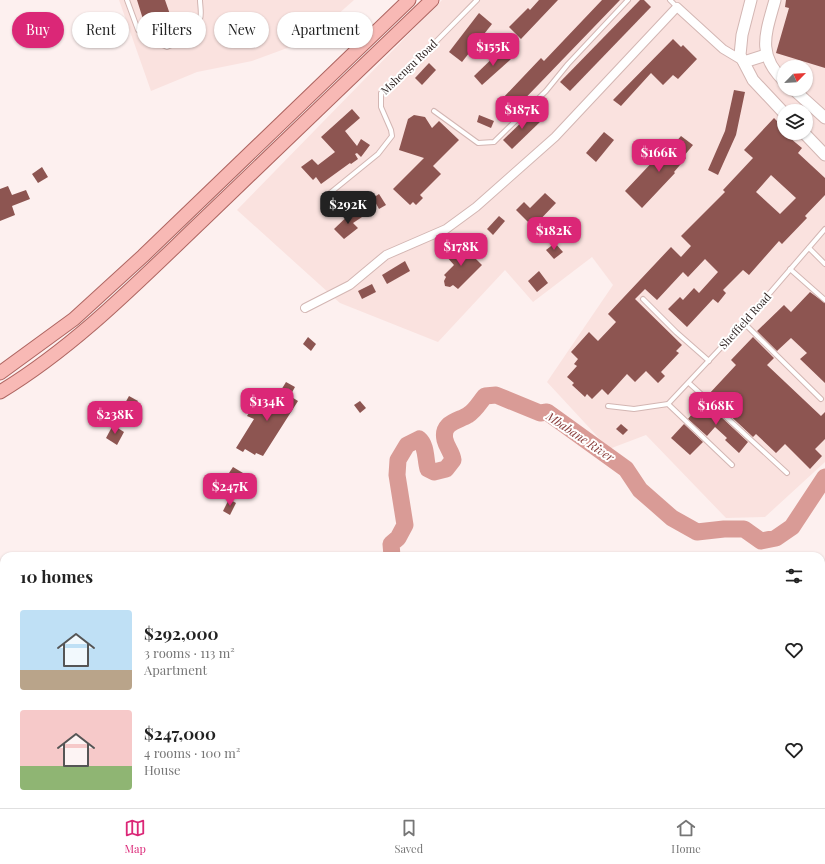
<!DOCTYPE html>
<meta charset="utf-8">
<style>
body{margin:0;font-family:"Playfair Display",serif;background:#f6f6f6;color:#222;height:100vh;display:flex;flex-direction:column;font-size:15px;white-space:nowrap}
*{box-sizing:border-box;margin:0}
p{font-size:13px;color:#767676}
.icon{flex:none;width:22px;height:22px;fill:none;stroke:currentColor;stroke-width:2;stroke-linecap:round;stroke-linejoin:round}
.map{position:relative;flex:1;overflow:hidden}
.side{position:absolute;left:0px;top:552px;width:825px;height:256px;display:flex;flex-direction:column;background:#fff;border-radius:12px 12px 0 0;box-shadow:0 1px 3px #0004}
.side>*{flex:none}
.hud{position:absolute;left:12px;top:12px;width:400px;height:36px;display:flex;gap:8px}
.needle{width:26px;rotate:66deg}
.buttons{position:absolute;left:777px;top:60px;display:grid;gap:8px}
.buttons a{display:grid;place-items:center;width:36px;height:36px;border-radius:50%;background:#fff;box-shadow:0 1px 3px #0004;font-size:20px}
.price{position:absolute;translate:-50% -34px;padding:0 9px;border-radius:8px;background:#db2777;color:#fff;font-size:13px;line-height:26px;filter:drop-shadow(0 1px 2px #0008)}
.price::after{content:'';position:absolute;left:50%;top:24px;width:12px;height:9px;margin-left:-6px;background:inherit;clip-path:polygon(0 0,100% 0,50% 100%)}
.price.active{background:#222;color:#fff}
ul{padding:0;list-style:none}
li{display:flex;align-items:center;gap:12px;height:100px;padding:0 20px}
li span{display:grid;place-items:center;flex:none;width:112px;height:80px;border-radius:4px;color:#555}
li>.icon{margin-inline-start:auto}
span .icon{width:48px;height:48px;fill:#fffc;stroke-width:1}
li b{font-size:17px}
h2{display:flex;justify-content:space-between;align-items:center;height:48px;padding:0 20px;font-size:17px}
.chip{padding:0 14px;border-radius:18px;background:#fff;box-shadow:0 1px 3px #0004;font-size:14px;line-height:36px}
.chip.active{background:#db2777;color:#fff}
.menu{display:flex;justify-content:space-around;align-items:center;height:56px;border-top:1px solid #e0e0e0;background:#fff;font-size:11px;color:#767676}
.menu a{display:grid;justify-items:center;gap:2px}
.menu .active{color:#db2777}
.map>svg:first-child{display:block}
</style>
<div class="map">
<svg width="825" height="808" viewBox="0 0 825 808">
<rect width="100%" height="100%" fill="#fdf0ef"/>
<g fill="#fae2df" fill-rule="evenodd">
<polygon points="119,0 354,0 309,40 252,61 197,72 151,91"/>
<path d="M442 0H825V462L765 517 726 518 646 435 609 449 547 382 613 285 592 257 533 302 505 270 438 342 340 303 237 210ZM784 67H806V89H784ZM784 111H806V133H784Z"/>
</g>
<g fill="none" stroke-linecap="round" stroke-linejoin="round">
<g stroke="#d99b96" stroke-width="17">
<path d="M392 556 391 544 398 538 405 525 397 475 398 460 407 445 419 439C427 446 425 459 428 469L434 472 446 469 453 460C452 452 447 448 445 440 441 422 459 421 468 415 475 411 480 402 485 396L496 395 540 413 547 412 626 469 640 490 672 518 697 532 724 529H744L761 541 776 538 792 527 825 477"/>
<polyline points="453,804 457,808"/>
</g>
</g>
<g fill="#8d5551" fill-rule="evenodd">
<polygon points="137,0 165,0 173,23 147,32"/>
<polygon points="539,0 558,0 521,39 509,27 528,8 530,10"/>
<polygon points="602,0 620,0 512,112 501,100 541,58 544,61"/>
<polygon points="640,0 644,0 651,7 570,91 560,82"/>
<polygon points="786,0 825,0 825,68 776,53 789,8 785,7"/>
<polygon points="479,13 492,24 462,62 449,52"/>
<polygon points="673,39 681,47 683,45 697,59 678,79 673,75 663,85 651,73 621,106 613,100"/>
<polygon points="502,49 511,59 482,85 474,76"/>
<polygon points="429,63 436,70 422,85 415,78"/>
<polygon points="734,90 745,92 736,135 718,175 708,170 725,131"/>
<polygon points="352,109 360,118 345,131 357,146 361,139 370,145 361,157 357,153 355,154 358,159 351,164 350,163 321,184 316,177 313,180 301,167 312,159 318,165 335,152 321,137"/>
<polygon points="532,112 541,121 512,149 503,140"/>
<polygon points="414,115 425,117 432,128 439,121 459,140 433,166 441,174 420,195 423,198 416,205 413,202 410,205 393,189 424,158 399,150 408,119"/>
<polygon points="479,115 494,121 491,128 477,122"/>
<path d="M774 118 780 124 778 126 784 133 802 148 798 153 825 178V195L805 216 807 218 782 244 779 241 749 275 743 270 723 290 726 293 718 303 713 299 687 327 668 309 680 297 683 300 694 288 699 293 718 272 705 259 688 277 683 272 657 300 645 289 635 299 682 345 676 351 679 353 661 372 665 376 658 383 646 371 635 382 627 374 608 395 602 389 592 399 587 394 585 397 572 385 574 383 567 377 577 366 574 364 578 359 571 352 589 332 598 341 616 322 608 314 671 247 681 257 691 246 681 236 725 192 723 190 753 158 744 150ZM771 175 796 198 780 214 756 192Z"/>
<polygon points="604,132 614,140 596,162 586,153"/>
<polygon points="681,136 693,145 684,156 686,158 674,172 675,173 642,208 625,191 658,156 661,159"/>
<polygon points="42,167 48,177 38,183 32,174"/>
<polygon points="8,186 12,195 26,190 30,199 12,206 15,215 0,221 0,189"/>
<polygon points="545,193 556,203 533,227 516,210 524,202 530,208"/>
<polygon points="379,194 386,205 379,209 373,198"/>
<polygon points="355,209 362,217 353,223 358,228 344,239 334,229"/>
<polygon points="499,216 505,221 493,235 487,229"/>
<polygon points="459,242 482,265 458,289 453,285 450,287 445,286 444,281 446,277 444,275 454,265 446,256"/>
<polygon points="555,243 563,252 554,259 546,250"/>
<polygon points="405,261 410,271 387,284 382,275"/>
<polygon points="539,271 548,283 537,292 528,281"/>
<polygon points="372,284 376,292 362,299 358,291"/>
<polygon points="810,292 825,303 825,383 800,359 807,353 791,338 777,351 757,331 784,305 791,312"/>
<polygon points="308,337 316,344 311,351 303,344"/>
<polygon points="753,337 774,358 767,365 821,416 825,412 825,439 815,449 822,456 810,469 785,444 776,453 756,434 753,437 708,395 736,365 731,360"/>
<polygon points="286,382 295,387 290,396 298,401 263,456 256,453 255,455 245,449 243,452 236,448 254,419 247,416 258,399 272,405"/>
<polygon points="129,396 138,401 132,410 124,405"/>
<polygon points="703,400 748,442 739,453 725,440 727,438 715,427 707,436 688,419"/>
<polygon points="360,401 366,408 360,413 354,405"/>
<polygon points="621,424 628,430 623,435 616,429"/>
<polygon points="684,424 703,442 690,455 671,438"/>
<polygon points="113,425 124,432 117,445 106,438"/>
<polygon points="233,467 243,473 237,483 227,476"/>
<polygon points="229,499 236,503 230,515 223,511"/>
</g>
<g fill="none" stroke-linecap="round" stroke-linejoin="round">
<g stroke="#d3b6b3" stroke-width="6">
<g id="service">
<path d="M127 0 138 30 150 39 167 47C179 42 196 33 200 19 202 14 200 6 200 0"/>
<polyline points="670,0 677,7"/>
<polyline points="434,111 478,143 494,142 546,91 568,64 628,0"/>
<polyline points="330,193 378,154 392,136 391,130 381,107 381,93 410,68 477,0"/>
<polyline points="809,248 825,264"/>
<polyline points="790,269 825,300"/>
<polyline points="643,299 676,332 709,361"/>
<polyline points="744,323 821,399"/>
<polyline points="689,383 787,473"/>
<polyline points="668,404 744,323 825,229"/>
<polyline points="608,406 634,409 668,404 732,465"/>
<polyline points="0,801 4,801"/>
<polyline points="45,804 59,808"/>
<polyline points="702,808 703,804"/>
</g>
</g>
<g stroke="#d3b6b3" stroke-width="10">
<g id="minor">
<polyline points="305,308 350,285 386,255 446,229 476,207 555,137 677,7 723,49 743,61"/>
<polyline points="0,610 4,610"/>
<polyline points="821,638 825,634"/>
<polyline points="821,794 825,790"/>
<polyline points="807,808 811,804"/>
</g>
</g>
<g stroke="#d3b6b3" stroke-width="13">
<g id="tertiary">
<polyline points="751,0 742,35 740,55 753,80 784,113"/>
<path d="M775 0C766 33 756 54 784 81"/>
<polyline points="744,62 766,55"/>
<polyline points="793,89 825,118"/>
<polyline points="804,133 825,155"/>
</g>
</g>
<g stroke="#ae6561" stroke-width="15">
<g id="primary">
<polyline points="0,373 74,319 143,256 409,0"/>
<path d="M0 392C76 346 139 281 203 220 279 147 356 73 432 0"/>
</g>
</g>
<use href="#service" stroke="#fff" stroke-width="4"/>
<use href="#minor" stroke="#fff" stroke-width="8"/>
<use href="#tertiary" stroke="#fff" stroke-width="11"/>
<use href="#primary" stroke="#f8b9b5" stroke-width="13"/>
</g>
<g text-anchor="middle" stroke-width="4" stroke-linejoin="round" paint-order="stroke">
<g font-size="11" fill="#2c2120" stroke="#fff">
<text transform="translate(409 67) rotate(-44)" y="4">Mshengu Road</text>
<text transform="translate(745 321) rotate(-48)" y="4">Sheffield Road</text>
</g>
<g font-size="12" font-style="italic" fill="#883b39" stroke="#fff">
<text transform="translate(580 437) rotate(34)" y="4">Mbabane River</text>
</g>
</g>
</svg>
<div class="buttons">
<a><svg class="needle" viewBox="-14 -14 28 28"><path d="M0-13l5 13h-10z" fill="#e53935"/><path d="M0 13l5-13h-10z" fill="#767676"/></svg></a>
<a><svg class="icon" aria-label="layers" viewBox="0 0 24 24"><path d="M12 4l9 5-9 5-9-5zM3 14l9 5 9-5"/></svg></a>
</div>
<b class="price" style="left:493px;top:67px">$155K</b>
<b class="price" style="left:522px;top:130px">$187K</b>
<b class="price" style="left:659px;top:173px">$166K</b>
<b class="price active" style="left:348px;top:225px">$292K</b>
<b class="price" style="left:554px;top:251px">$182K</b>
<b class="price" style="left:461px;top:267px">$178K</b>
<b class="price" style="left:267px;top:422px">$134K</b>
<b class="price" style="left:716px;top:426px">$168K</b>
<b class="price" style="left:115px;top:435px">$238K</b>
<b class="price" style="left:230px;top:507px">$247K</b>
<div class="hud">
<a class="chip active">Buy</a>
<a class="chip">Rent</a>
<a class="chip">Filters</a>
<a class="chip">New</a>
<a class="chip">Apartment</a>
</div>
<section class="side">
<h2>10 homes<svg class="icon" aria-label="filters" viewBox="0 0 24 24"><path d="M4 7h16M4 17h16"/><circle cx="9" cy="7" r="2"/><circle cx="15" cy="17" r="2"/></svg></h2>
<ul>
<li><span style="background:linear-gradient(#bfe0f5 75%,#b9a48a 0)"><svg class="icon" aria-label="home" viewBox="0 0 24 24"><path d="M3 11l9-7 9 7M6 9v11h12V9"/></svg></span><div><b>$292,000</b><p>3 rooms · 113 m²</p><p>Apartment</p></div><svg class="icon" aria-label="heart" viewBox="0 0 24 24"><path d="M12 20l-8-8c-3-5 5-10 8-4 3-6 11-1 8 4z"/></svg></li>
<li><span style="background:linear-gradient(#f6c9c9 70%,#8fb573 0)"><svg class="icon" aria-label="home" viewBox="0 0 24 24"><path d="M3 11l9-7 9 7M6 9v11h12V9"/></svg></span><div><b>$247,000</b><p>4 rooms · 100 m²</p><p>House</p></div><svg class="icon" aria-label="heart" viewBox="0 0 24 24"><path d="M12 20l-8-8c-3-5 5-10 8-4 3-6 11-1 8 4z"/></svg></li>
</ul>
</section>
</div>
<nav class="menu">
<a class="active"><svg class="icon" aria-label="map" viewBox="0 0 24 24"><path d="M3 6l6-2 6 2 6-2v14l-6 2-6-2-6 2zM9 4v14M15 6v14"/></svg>Map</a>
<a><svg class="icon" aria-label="saved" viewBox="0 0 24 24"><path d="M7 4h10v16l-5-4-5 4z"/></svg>Saved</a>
<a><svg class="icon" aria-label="home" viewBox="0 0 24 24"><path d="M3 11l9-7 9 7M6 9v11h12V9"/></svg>Home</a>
</nav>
